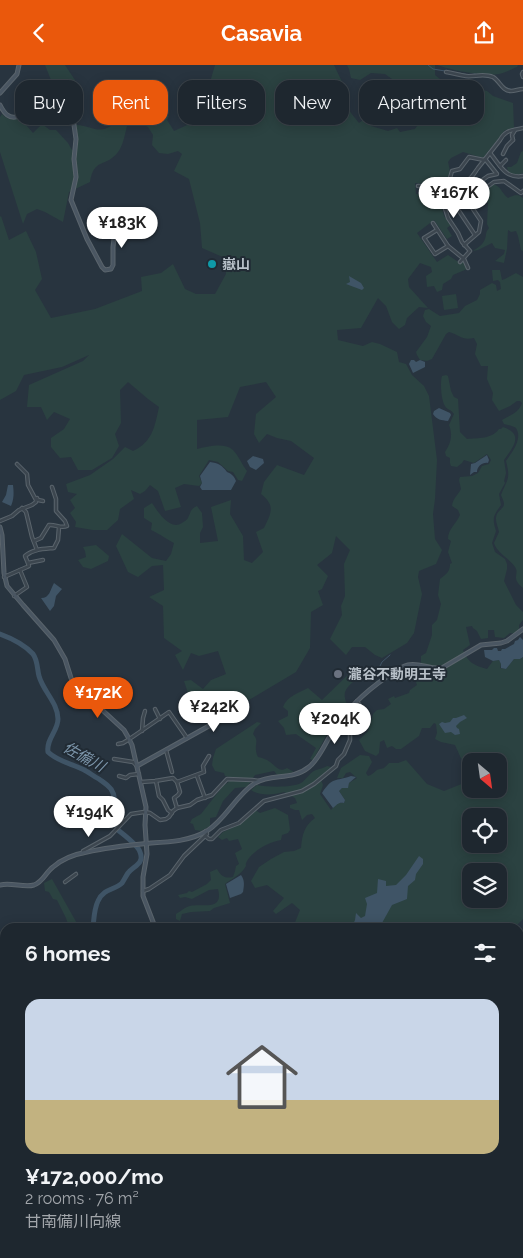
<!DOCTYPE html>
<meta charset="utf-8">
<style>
body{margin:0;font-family:Raleway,"Noto Sans JP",sans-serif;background:#262f37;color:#f1f3f6;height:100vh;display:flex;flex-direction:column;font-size:19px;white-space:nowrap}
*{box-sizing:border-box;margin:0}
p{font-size:16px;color:#a1a5aa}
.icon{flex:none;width:28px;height:28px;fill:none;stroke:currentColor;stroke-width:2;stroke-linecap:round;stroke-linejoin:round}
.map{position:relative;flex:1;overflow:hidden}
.details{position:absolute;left:0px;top:858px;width:524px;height:336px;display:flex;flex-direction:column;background:#1e272f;border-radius:15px 15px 0 0;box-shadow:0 2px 12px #0003,0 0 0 1px #3c444b}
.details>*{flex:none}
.banner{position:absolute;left:15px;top:15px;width:494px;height:45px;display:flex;gap:10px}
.needle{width:32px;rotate:151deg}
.controls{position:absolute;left:462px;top:688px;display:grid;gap:10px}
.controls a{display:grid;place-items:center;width:45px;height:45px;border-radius:10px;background:#1e272f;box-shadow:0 2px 12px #0003,0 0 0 1px #3c444b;font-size:25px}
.price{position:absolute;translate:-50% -42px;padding:0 11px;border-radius:18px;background:#fff;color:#222;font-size:16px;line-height:32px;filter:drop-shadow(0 1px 2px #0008)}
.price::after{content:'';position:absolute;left:50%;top:30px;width:15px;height:11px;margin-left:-8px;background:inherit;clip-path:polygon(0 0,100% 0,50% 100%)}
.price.current{background:#ea580c;color:#fff}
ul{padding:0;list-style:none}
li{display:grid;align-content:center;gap:10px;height:265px;padding:0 25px}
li+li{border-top:1px solid #3c444b}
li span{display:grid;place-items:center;height:155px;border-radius:15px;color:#555}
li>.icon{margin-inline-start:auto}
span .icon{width:90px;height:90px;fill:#fffc;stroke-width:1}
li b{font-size:21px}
h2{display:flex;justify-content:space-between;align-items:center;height:60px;padding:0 25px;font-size:21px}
.tag{padding:0 18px;border-radius:15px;background:#1e272f;box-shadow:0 2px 12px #0003,0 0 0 1px #3c444b;font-size:18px;line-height:45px}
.tag.current{background:#ea580c;color:#fff}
header{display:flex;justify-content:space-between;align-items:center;height:65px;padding:0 25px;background:#ea580c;color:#fff;font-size:22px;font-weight:700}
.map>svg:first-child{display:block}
</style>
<header><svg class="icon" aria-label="back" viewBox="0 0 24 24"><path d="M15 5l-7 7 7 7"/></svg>Casavia<svg class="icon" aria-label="share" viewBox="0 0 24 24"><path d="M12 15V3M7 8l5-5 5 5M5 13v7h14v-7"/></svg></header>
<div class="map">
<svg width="523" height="1193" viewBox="0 0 523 1193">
<rect width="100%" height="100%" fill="#28343f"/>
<g fill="#2b4241" fill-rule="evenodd">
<polygon points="45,0 65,0 75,15 72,25 63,21 53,20"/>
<path d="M215 0H334L344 21 347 25 340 33 341 38 348 43 351 48 359 58 368 51 372 54 371 61 388 66 397 63 400 67 415 64 422 54 420 51 428 43 431 36 419 30 413 43 399 27 392 14 385 9 371 8 360 15 351 13 349 4 347 0H435V10L440 14 467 24H479L487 26 493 31 513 38 514 64 505 65 483 93 463 87 451 93 448 97C450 105 452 114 445 121L415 118 416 129 437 130 438 138 441 140 444 151 451 160 447 163 452 171 447 174 434 155 417 168 437 197 448 190 460 198 464 196 467 204 453 210 451 214 443 219 442 225 437 227 434 221 427 222 426 211 432 207 431 202 420 198 408 214 409 222 428 243 419 242 407 253 405 260 399 264 392 257 386 241 378 233 361 263 337 265 338 275 363 281 372 277 380 279 397 287 399 297 406 299 412 310 424 321 429 331 437 395 435 434 433 449 435 474 442 485 436 499 419 506 418 512 422 529 414 568 407 578 382 593 375 590 365 582H352L346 590 330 574 342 550 341 541 345 531 344 499 350 485 336 471 332 488 317 500 328 511 322 524 318 526 323 540 311 547 310 583 296 607 234 644 196 628 190 634 184 616 191 615 203 624 211 615 226 609 218 586 199 591 191 588 183 605 175 590 182 586 164 573 163 541 149 532 164 525 163 500 152 501 138 512 128 507 116 481 122 469 152 493 166 496 171 489 174 478C166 474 160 469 151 465L152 458 144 453V443L152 438C158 447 170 466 182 458 185 456 186 456 188 453 191 447 190 444 197 441L202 448 203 462 200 468V478L218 476 211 442 231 435 230 449 243 471 244 495 252 498 263 487 256 467 264 463C271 448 276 441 261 429L264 417 277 400 304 410 314 393 291 376 277 373 267 369 259 378 254 369 256 349 276 332 266 317 240 322 228 352 197 355V384C207 382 224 377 233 385 239 391 242 400 247 406L242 416 238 415 233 407 228 406 218 397 209 395 199 411 202 418 199 421 184 419 175 423 181 442 165 446 158 426 150 420 145 426 140 429 131 425 134 434 120 444 118 455 107 465H93L75 462 76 457 70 448 75 443 70 435 77 429 68 427 66 419 90 410 113 394 125 382 133 386C153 377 155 360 159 342L148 334 128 317 120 325 121 358 115 369 119 381 112 393 92 405H78L71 392 60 393 51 382V373L64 364 70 354 54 347 47 355 41 342H27L29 320 83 296 89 290 62 302 24 310 16 326 0 335V152L1 151 9 175 26 166 36 187 42 214 35 225 51 253 95 244 142 226 141 212 161 208 173 199 185 224 196 229H215L226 209 225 193 202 183 200 158 189 114 174 106 182 89 178 86 168 89 159 88 152 80 153 70 148 62 142 59 146 42 156 43 169 51 167 55 174 66 196 56 191 45 195 41 187 31 194 25 203 28 208 24Z"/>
<path d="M437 0H518L517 2C511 4 506 8 499 9 484 12 451 5 437 0Z"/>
<path d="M2 49C8 55 12 55 20 53L33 68 42 59 50 65H56L68 78 72 85H77L78 72 76 60C95 61 99 72 117 56L127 61C125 69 123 81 118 87 106 103 94 92 90 117L69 127 63 157 45 147 37 144 27 149 23 159 0 87V52Z"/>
<polygon points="523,86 523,108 520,109 511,109 508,106 507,102 511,102 517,98 521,87"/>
<path d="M492 119C501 120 501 128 508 133 514 130 518 128 523 133V186L521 185 518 171 516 166 511 167 508 165 507 184 504 198 495 196 504 189 505 185 495 183 492 178 478 185 473 186C477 183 483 180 485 174 487 168 485 168 489 163L487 159 488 138 482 134 485 129 484 126Z"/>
<path d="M492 205H500L502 215 505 214 516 208 523 212V523C510 513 520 509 515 502 509 493 497 488 494 478L499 467C498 461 494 455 497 449 499 445 504 443 504 439 504 436 502 433 501 430 507 414 511 415 506 396 512 387 523 374 516 363 513 361 508 360 504 359L502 355C510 350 519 348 522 338L520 336H517L510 341 499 346 492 335 493 328 487 314 488 301H481L475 289 477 279 474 273C462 276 460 270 449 267L446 269 432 294 427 296 420 295 417 290 416 287 427 272 431 261 426 257 423 251 425 245 429 244 440 251 459 248 465 241 477 235 480 229V225L492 218 496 220 497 226 501 224 500 217 498 215 493 216Z"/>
<polygon points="456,229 458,243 444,245 442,231"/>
<path d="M446 310 448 311 451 326 454 332 458 334 460 367 467 374C478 373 492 374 499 364H501L503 362C523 369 515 380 504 395L506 408 504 416 505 418 499 429 501 440C493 451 492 453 496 466L492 478 495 487 505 494 507 499V504L504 516 516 540 523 547V555L519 560V565L516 569 510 568 504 573 495 572 494 565H488V573L481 574 477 566 473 563 472 561 466 562 470 580 463 585C467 597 475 601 487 604L493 596 499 595 501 599 500 603 506 604 514 594H520L523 592V854L515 862H295L294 860 300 845 292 838 276 849 273 846 284 833 267 820 255 823 251 816 259 802 271 794 284 787 294 786 301 783C302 770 304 761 315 753L312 749 307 750 302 755 299 745H295L290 743V740L297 738 295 733 284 727C274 730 259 731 251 725L257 720C268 722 291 723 301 718 306 715 310 707 316 705 321 703 322 704 327 701L331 702 329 706 323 710 321 715 323 720 320 729 331 745 337 738H344L345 735 339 726 342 723 348 722 349 718 357 713 350 707 346 708 343 713H337L341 703 360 690 369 691 372 697 366 708 368 711C372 710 374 707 377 705 384 702 382 706 389 698H398L406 695 427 719 444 726 464 718V715L470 711 464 700 455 680 441 677 435 674 437 668 436 659 434 658 430 663H422L419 671 401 684H396L392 681 387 683 384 675 380 677 379 688 376 691 365 686 359 675 368 666 373 649 377 645 384 644 391 639 388 634 394 631 395 633 409 628 410 625 417 620 416 617 424 611 421 604V591L426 588 432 570V560L437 555 441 539 438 530 440 514C446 509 450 507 450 499L452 498 448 487 451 476 448 474C448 464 456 459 460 450L458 445 452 441C453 433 458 430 461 424L459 415 460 412 472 411 478 408 482 401 489 399 491 395 487 389 474 398 464 395 462 398 457 402 451 401 450 398V393L446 391 445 387C451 378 453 370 449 360L454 349C451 344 447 345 445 341 441 335 440 317 442 311ZM471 696H499V724H471ZM471 751H499V779H471ZM471 806H499V834H471Z"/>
<polygon points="96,480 109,491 108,496 91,504 83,502 78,495 86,492 85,486 83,482"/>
<path d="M355 603 358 604 361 609C351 621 340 623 347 639L339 646 337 653 326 665V671L313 695 310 694 316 683 296 669 286 670 284 663 278 656 288 651V646L283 642C287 631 299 628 308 623L322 635Z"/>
<path d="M257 657 261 658 255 664 253 669C259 676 255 678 256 685 256 688 257 690 258 692 262 693 266 694 270 697 276 701 279 708 287 703L294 707 278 711 274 706 255 710 247 722 235 723 223 736 216 752 210 753V761L201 766 195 765 193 759 190 758 192 754 201 749 223 721 230 716V712L225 711 224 708 215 706 212 700 213 693 216 684Z"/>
<path d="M275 743 288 750 290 765 288 768 282 770 281 775C269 777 254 785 247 796 244 802 248 799 244 804 239 811 231 814 225 819L230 838 214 843 210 846 191 847 182 849 180 856 176 854V849C181 846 185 842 190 841 202 838 224 847 218 824L209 825 192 834 185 832 180 833 178 830 187 828 189 826 192 827 207 819 211 815 210 807 217 804C221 811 225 814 233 812L235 806 236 801 239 799 235 788 242 784 238 774 229 776 227 773 222 775 218 772 223 767 238 760 255 745 260 748Z"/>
<polygon points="52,814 79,862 60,862 69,862 66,853 57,835 53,834 49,827 45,826 44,818"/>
<polygon points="5,875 5,916 0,919 0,878"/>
</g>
<g fill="#3f5466">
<polygon points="349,211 361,218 364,223 362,225 346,219 350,217"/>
<polygon points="411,295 414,295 416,297 420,295 425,297 425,302 413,308 409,299"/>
<path d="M439 343 450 348 451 350 448 356C441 355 437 355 433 349L434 346Z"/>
<path d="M487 390 489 395 488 398C483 397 477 401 477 407H474L470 410 471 399 475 398Z"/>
<polygon points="253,391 263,394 264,398 256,405 250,402 247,396"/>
<path d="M210 397C218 398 222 400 227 407 232 409 234 411 236 416L231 425H202L200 422 202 418 200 411Z"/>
<path d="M8 420H13C14 428 14 434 11 441L2 437 6 430Z"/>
<path d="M54 518 62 524 56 531 54 541 50 546 41 533C50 533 50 525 54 518Z"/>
<polygon points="520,572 523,575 523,592 520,594 514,594 506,604 501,603 501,599 499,595 493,596 485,592 484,585 492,585 494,583 497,583 498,586 501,586 502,584 505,584 514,579 515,576 518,575"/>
<polygon points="464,650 467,653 460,657 456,661 457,663 459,664 460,669 455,670 451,667 445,668 439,659 442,657 445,658 450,657 453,653 456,653"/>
<path d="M351 711 356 712 349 718 348 723H342L339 726 345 735 344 738C338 737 337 740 333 743L322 728C333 711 335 717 351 711Z"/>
<polygon points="419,791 423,794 423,799 416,809 415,815 408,821 407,834 392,840 382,858 382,862 352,862 355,855 356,848 361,853 365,851 367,839 365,833 377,828 378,814 386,816 386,821 396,820 406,810"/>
<path d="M241 810C245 815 244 821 243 827L241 829 230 833 226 819Z"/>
</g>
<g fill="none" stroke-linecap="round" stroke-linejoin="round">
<g stroke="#3f5466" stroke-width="1">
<polyline points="428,0 433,4 445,6"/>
<polyline points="459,8 469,10 475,9"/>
<polyline points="504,22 513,25 522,23"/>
<polyline points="379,603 382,597 390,590"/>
</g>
<polyline stroke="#3f5466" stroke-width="3" points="519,1030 523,1025"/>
<g stroke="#3f5466" stroke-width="5">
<path d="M0 569C11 573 25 580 33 589 38 596 37 604 39 611 43 626 58 638 58 654 58 666 46 674 48 687 58 697 74 699 86 706 90 708 94 712 99 714 103 717 107 719 111 724 119 736 111 753 118 765 124 770 138 780 140 787 145 799 133 801 128 808 126 811 124 815 122 818 115 825 104 823 98 836 94 844 94 854 93 862"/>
<polyline points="266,1189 269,1193"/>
</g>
<g stroke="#5a646c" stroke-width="4.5">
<g id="street">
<path d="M446 7C453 8 459 10 466 11 474 12 484 8 493 12 500 16 502 26 511 26 515 26 519 24 523 24"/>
<polyline points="523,7 522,9 523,12"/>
<polyline points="513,75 512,70 515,65"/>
<path d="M490 88C500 100 505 114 523 111"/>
<polyline points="503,89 507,81 513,75"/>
<polyline points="500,101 506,95"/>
<polyline points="469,115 474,121 488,111 497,109 485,94"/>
<polyline points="457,120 481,156 479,167 464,180"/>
<path d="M418 121C430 122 458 123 468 115 472 113 475 107 478 103 486 93 493 84 500 75 506 64 512 66 523 63"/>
<polyline points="447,128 475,170"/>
<polyline points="468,136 494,117 504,116 521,128 523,126"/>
<polyline points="433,158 448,181 464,194 468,203"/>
<polyline points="437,165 424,173 435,189 448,181"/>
<polyline points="460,197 470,186 462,177 458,168 448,153 443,137 447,128 445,124 448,120 452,106 460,104 469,92 484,95"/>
<polyline points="37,433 38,435 43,436"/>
<polyline points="22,443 26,447 32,472 37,485"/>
<polyline points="0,456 12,451 19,445 32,440 36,437 36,435 28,420 27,409 17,399"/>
<path d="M34 476 41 473 49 460C55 459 61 464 67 461L65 456 56 446V434L52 422"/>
<path d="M28 498 25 491C33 484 44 484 54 483L58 475 59 462"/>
<polyline points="4,512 27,502 29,501 28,498 43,495"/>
<polyline points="14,531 27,522 20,505"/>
<polyline points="155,644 160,654"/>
<polyline points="142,666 143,653 145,646"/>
<polyline points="118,679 123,678 128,675 169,647 187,673"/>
<polyline points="166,685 172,707"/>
<polyline points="114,694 133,697 136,700"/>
<polyline points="119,711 126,713 130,710 139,709"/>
<polyline points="197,711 205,733"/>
<polyline points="156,716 159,731 163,735 168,745 172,748"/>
<polyline points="141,717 155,716 173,713 177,717 180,727 178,730 174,733 177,743"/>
<polyline points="177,717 204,707 203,701 209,691"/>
<path d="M205 771 209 774H212L221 765 239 758 264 736 302 726 314 719 336 701 338 695 344 689 350 675V667C357 660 359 655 363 646L357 636"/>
<polyline points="83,788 83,786 110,771 131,749 144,747 150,748 160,755 166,754 169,752 173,746 177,743 190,740 197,735 212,730 227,714 252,715 259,716"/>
<polyline points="65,817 76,809"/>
<polyline points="143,826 149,824 170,810 184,791 205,771 207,769 206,766"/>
<polyline points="519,941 523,942"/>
<polyline points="519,974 523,968"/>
<polyline points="519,1013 523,1000"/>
<polyline points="150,1189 152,1193"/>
<polyline points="167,1189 169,1193"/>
<polyline points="183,1189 185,1193"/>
<polyline points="244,1189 245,1193"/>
<polyline points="438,1189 440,1193"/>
<polyline points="202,1193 204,1189"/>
</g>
</g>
<g stroke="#5a646c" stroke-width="5">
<g id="secondary">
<polyline points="0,28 17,9 19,0"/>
<path d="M0 40C4 48 9 55 19 51L45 26 50 23 56 22 62 24 70 28 74 32 75 39 73 53 76 74 74 94 76 112 71 135 87 174 102 202 105 205 111 204 113 200V182L116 157"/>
<polyline points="0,462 2,470 4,508 7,521 23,540 54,575 65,594 71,613 75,620 124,665 128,672 132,680 146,742 145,760 147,789 143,812 143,831 155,862"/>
<polyline points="137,701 234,647"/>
<path d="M0 820C11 817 24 823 34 820 43 817 46 807 53 802 62 794 76 789 87 787 108 782 130 780 151 778 170 777 190 776 207 766 226 754 236 730 255 718 272 708 292 716 309 702 318 695 324 681 330 671 347 644 362 629 388 611 394 607 400 602 408 600 419 597 430 605 442 603L481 580 501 578 507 576 523 564"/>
<polyline points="519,998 523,995"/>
<polyline points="0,1050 5,1069"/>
<polyline points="0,1104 5,1079"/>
<polyline points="317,1189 320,1193"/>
</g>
</g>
<g stroke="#475159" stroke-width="7">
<g id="highway">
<polyline points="519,1177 523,1176"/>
<polyline points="0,1178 5,1182"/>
<polyline points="0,1182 5,1186"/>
<polyline points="8,1189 13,1193"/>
<polyline points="453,1193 470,1189"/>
<polyline points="468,1193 484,1189"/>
</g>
</g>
<use href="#street" stroke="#3c464f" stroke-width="2.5"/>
<use href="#secondary" stroke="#4a5662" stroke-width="3"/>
<use href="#highway" stroke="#74675a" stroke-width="5"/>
</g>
<circle fill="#0f9aa8" stroke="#212b34" stroke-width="2" cx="212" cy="199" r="5"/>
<circle fill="#6b7280" stroke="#212b34" stroke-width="2" cx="338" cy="609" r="5"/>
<g text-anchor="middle" stroke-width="4" stroke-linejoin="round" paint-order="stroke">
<g font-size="14" font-weight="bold" fill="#b8c1c9" stroke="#212b34" text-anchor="start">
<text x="222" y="204">嶽山</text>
<text x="348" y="614">瀧谷不動明王寺</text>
</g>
<g font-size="15" font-style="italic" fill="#7c95aa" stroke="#212b34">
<text transform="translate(84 692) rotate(29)" y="5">佐備川</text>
</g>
</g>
</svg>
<div class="controls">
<a><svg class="needle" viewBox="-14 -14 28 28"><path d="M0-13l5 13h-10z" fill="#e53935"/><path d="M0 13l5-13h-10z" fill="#a1a5aa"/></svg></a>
<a><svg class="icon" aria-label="locate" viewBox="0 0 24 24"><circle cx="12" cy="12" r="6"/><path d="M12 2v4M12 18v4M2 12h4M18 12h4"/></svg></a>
<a><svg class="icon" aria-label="layers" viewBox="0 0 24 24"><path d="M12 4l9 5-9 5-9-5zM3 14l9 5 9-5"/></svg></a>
</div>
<b class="price" style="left:454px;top:154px">¥167K</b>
<b class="price" style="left:122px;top:184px">¥183K</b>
<b class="price current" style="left:98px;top:654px">¥172K</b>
<b class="price" style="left:214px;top:668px">¥242K</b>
<b class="price" style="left:335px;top:680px">¥204K</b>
<b class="price" style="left:89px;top:773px">¥194K</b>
<div class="banner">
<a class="tag">Buy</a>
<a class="tag current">Rent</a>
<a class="tag">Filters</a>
<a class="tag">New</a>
<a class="tag">Apartment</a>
</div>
<section class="details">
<h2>6 homes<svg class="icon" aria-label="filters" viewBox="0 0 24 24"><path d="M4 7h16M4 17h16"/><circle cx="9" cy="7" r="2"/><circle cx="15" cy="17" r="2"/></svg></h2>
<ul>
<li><span style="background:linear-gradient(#c9d6e8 65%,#c2b280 0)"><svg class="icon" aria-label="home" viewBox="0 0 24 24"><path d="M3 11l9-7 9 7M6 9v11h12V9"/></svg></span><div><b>¥172,000/mo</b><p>2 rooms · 76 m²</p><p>甘南備川向線</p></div></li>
</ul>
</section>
</div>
